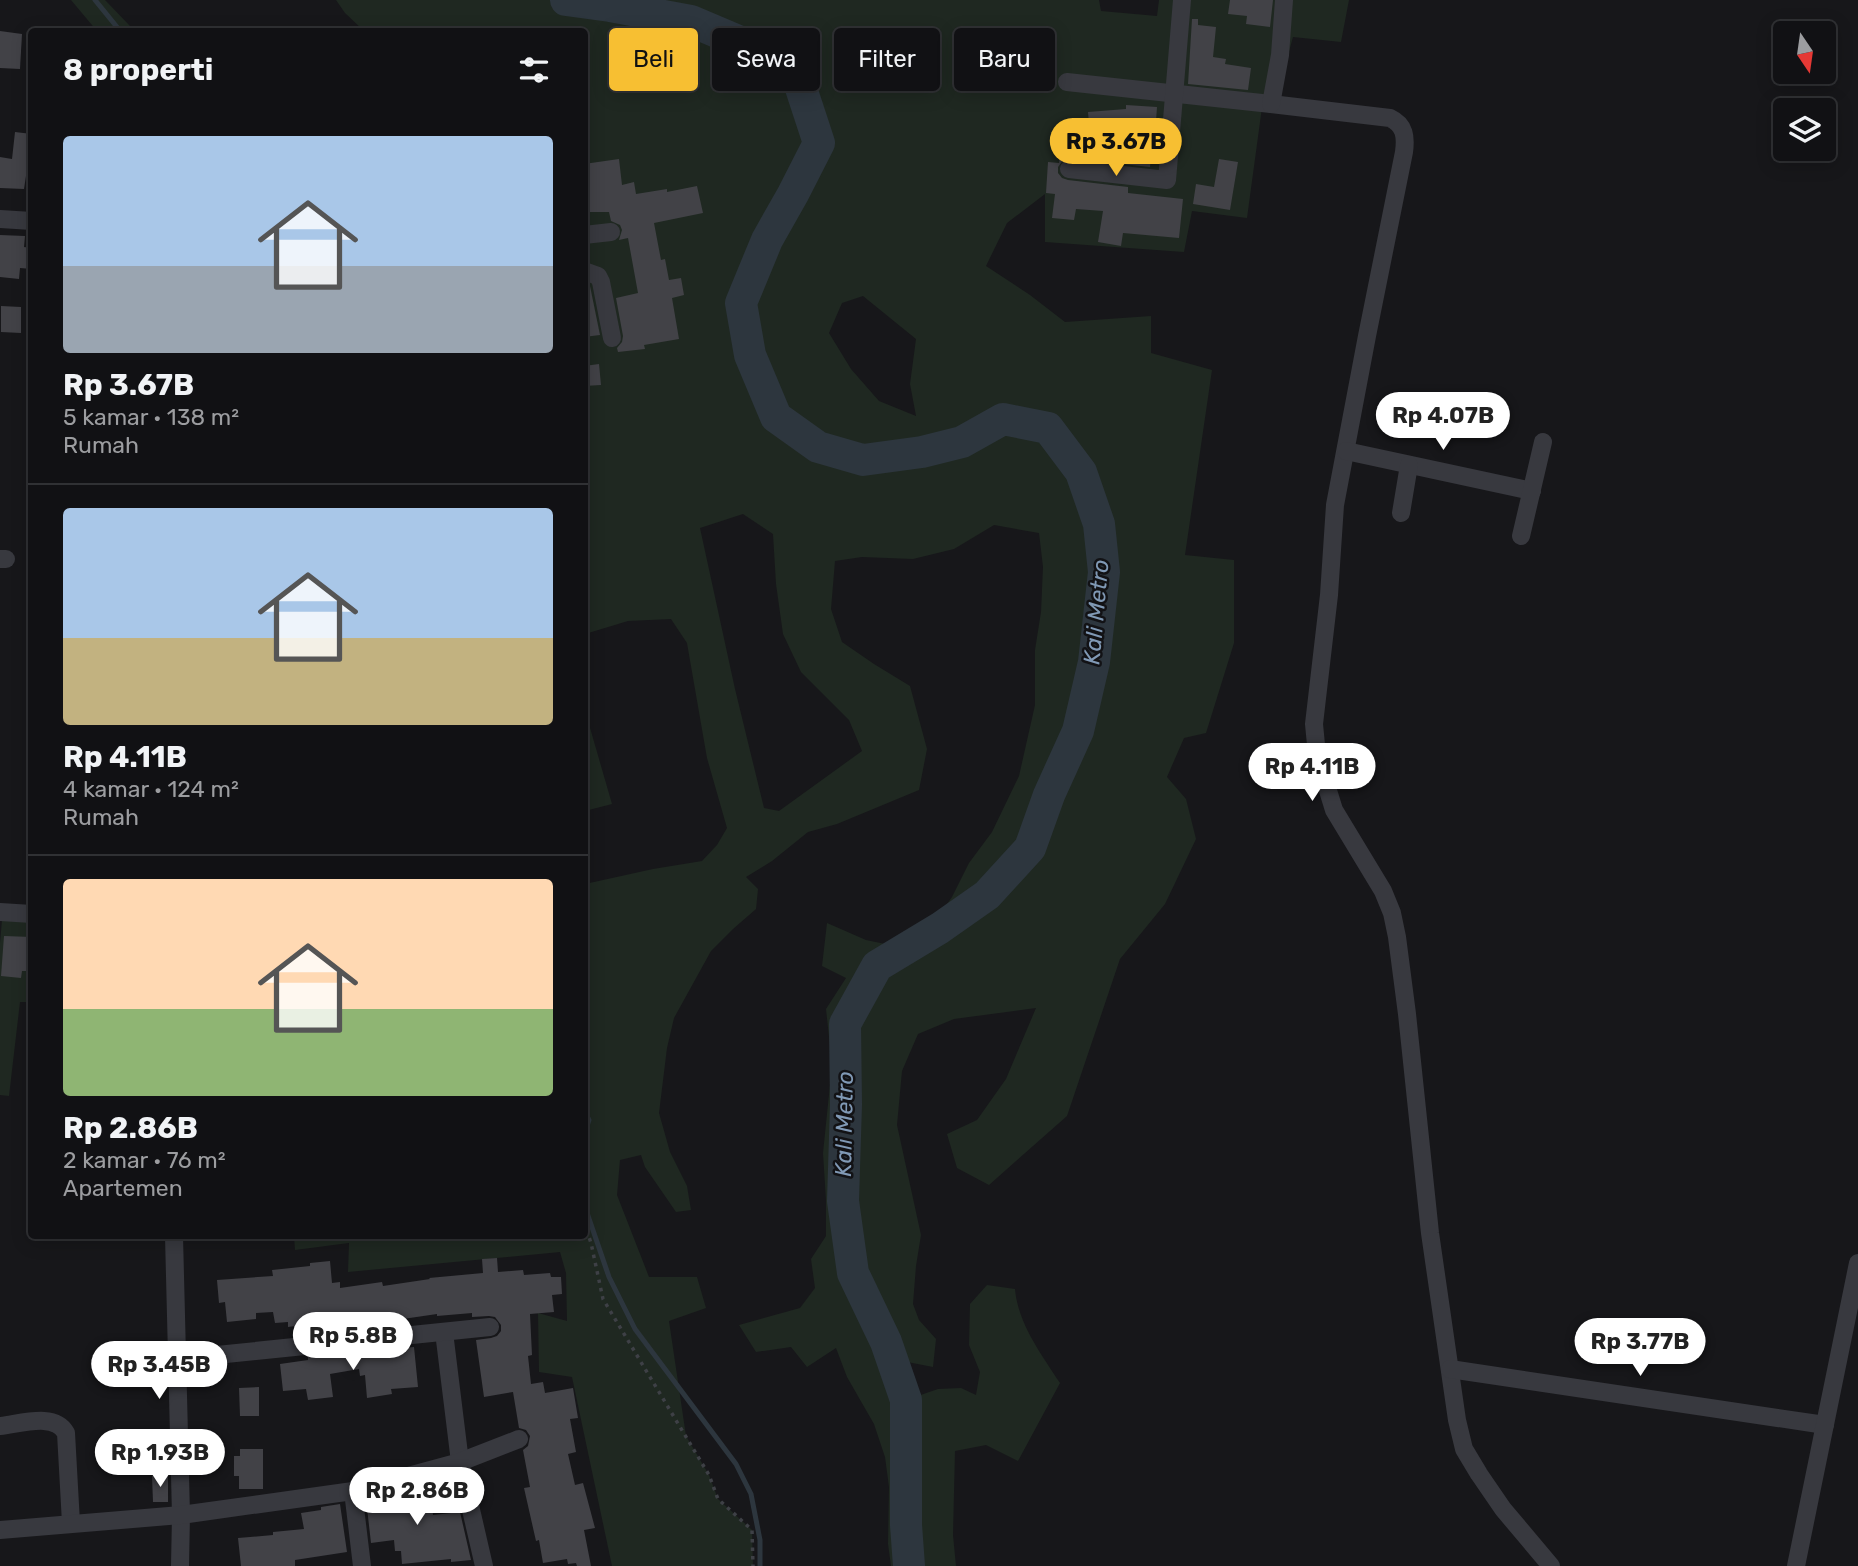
<!DOCTYPE html>
<html lang="id">
<meta charset="utf-8">
<style>
body{margin:0;font-family:Rubik,sans-serif;background:#1e1f22;color:#f1f3f6;height:100vh;display:flex;flex-direction:column;font-size:26px;white-space:nowrap}
*{box-sizing:border-box;margin:0}
p{font-size:23px;color:#9c9da0}
.icon{flex:none;width:38px;height:38px;fill:none;stroke:currentColor;stroke-width:2;stroke-linecap:round;stroke-linejoin:round}
.map{position:relative;flex:1;overflow:hidden}
.sheet{position:absolute;left:28px;top:28px;width:560px;height:1211px;display:flex;flex-direction:column;background:#111114;border-radius:7px;box-shadow:0 4px 18px #0003,0 0 0 2px #303134}
.sheet>*{flex:none}
.hud{position:absolute;left:609px;top:28px;width:665px;height:63px;display:flex;gap:14px}
.needle{width:46px;rotate:167deg}
.controls{position:absolute;left:1773px;top:21px;display:grid;gap:14px}
.controls a{display:grid;place-items:center;width:63px;height:63px;border-radius:7px;background:#111114;box-shadow:0 4px 18px #0003,0 0 0 2px #303134;font-size:35px}
.price{position:absolute;translate:-50% -60px;padding:0 16px;border-radius:24px;background:#fff;color:#222;font-size:23px;line-height:46px;filter:drop-shadow(0 2px 4px #0008)}
.price::after{content:'';position:absolute;left:50%;top:42px;width:21px;height:16px;margin-left:-10px;background:inherit;clip-path:polygon(0 0,100% 0,50% 100%)}
.price.on{background:#f7bf32;color:#111}
ul{padding:0;list-style:none}
li{display:grid;align-content:center;gap:14px;height:371px;padding:0 35px}
li+li{border-top:2px solid #303134}
li span{display:grid;place-items:center;height:217px;border-radius:7px;color:#555}
li>.icon{margin-inline-start:auto}
span .icon{width:126px;height:126px;fill:#fffc;stroke-width:1}
li b{font-size:30px}
h2{display:flex;justify-content:space-between;align-items:center;height:84px;padding:0 35px;font-size:30px}
.tag{padding:0 24px;border-radius:7px;background:#111114;box-shadow:0 4px 18px #0003,0 0 0 2px #303134;font-size:24px;line-height:63px}
.tag.on{background:#f7bf32;color:#111}
.map>svg:first-child{display:block}
</style>
<div class="map">
<svg width="1858" height="1566" viewBox="0 0 1858 1566">
<rect width="100%" height="100%" fill="#17171a"/>
<g fill="#1f2821" fill-rule="evenodd">
<polygon points="71,0 105,0 130,26 133,31 97,31"/>
<path d="M336 0H1099L1101 11 1157 16 1159 0H1349L1341 42 1293 37 1285 66 1263 100 1247 218 1192 211 1184 252 1045 242V194L1007 223 986 266 1030 295 1065 322 1151 316V353L1212 370 1185 555 1234 560V643L1206 733 1184 738 1167 777 1186 799 1196 839 1165 904 1120 959 1067 1116 989 1185 957 1168 947 1134 977 1120 1006 1079 1036 1008 954 1019 918 1034 902 1071 897 1125 921 1235 916 1266 913 1304 919 1320 936 1339 933 1367 892 1359 906 1400 938 1389 961 1388 976 1395 980 1372 969 1345 970 1304 987 1285 1015 1289C1018 1324 1042 1355 1060 1383L1018 1461 986 1445 955 1451 953 1535 956 1566H891L888 1544 889 1487 885 1457 874 1424 847 1377 836 1348 807 1367 791 1347 756 1352 739 1325 800 1308 815 1288 811 1259 826 1236V1201L823 1153 832 1065 826 1009 846 978 822 966 827 923 866 940 895 946 925 935 952 897 969 863 992 832 1019 776 1035 705V650L1041 612 1043 567 1039 533 994 525 954 549 913 559 862 557 835 561 831 609 842 642 874 664 910 686 927 749 919 790 837 824 808 832 772 861 746 877 758 889 756 909 733 929 711 951 674 1018 667 1048 659 1113 670 1152 687 1186 691 1210 676 1212 645 1167 641 1155 620 1160 617 1195 649 1277H697L706 1308 669 1321 686 1436 709 1475 718 1499 752 1530 753 1566H612L572 1377 539 1372 538 1313 567 1321 566 1273 560 1252 348 1272 349 1243 295 1250 294 1236H584L585 884 653 869 702 861 717 845 727 828 707 758 687 643 671 619 628 621 585 634 584 32 364 31 345 13ZM863 296 916 339 910 384 916 416 879 401 851 369 829 333 842 303ZM743 514 773 534 776 584 783 634 801 672 849 720 862 751 779 811 764 808 735 689 700 528Z"/>
<polygon points="584,707 612,804 585,811 584,811"/>
<polygon points="3,908 31,909 31,1002 20,1002 9,1096 0,1095 0,943"/>
</g>
<g fill="none" stroke-linecap="round" stroke-linejoin="round">
<g stroke="#2d363e" stroke-width="5">
<polyline points="95,0 121,32"/>
<polyline points="584,1110 589,1120 584,1135"/>
<polyline points="584,1204 609,1277 635,1329 736,1464 751,1494 760,1540 760,1566"/>
</g>
<polyline stroke="#2d363e" stroke-width="32" points="566,0 610,6 691,21 757,49 799,82 819,143 793,194 767,240 741,303 750,355 776,417 818,447 863,460 922,452 962,442 1003,419 1048,428 1081,472 1099,524 1104,572 1094,662 1078,731 1049,795 1030,848 987,895 940,928 877,966 845,1024 846,1104 843,1201 853,1273 886,1342 906,1400 906,1525 909,1566"/>
</g>
<g fill="#424247">
<polygon points="1230,0 1273,0 1270,27 1246,24 1247,16 1228,14"/>
<polygon points="1192,19 1198,19 1198,25 1216,27 1213,57 1226,59 1225,64 1251,68 1248,90 1188,84"/>
<polygon points="0,31 22,34 20,69 0,68"/>
<polygon points="1126,105 1157,107 1155,135 1153,135 1150,167 1114,163 1117,138 1088,140 1086,159 1070,158 1064,159 1058,167 1058,173 1062,178 1068,180 1128,187 1128,193 1183,199 1179,238 1123,233 1121,246 1098,242 1103,211 1076,209 1074,220 1052,218 1055,194 1046,193 1048,162 1059,163 1061,143 1071,144 1073,123 1089,124 1088,112 1126,109"/>
<polygon points="15,132 32,134 32,177 26,176 24,189 0,188 0,157 12,159"/>
<polygon points="619,159 622,185 634,182 636,194 667,189 667,192 697,186 703,213 654,223 661,260 665,259 669,280 681,278 684,295 672,298 679,339 644,345 645,349 618,352 617,348 622,342 623,336 616,298 638,293 628,238 619,240 622,230 620,225 611,221 609,212 584,212 584,164"/>
<polygon points="1219,159 1238,162 1230,210 1193,204 1196,184 1214,187"/>
<polygon points="0,235 25,236 24,247 32,248 32,269 20,268 19,279 0,277"/>
<polygon points="584,285 590,286 600,335 584,337"/>
<polygon points="1,306 21,307 21,333 1,332"/>
<polygon points="599,364 601,385 584,386 584,366"/>
<polygon points="4,936 32,937 32,971 22,971 21,978 1,976"/>
<polygon points="497,1258 498,1272 523,1270 524,1275 550,1273 551,1277 561,1277 562,1294 552,1295 554,1312 530,1314 532,1355 528,1356 531,1384 543,1382 545,1393 573,1388 578,1418 570,1419 576,1452 568,1454 575,1485 583,1483 595,1528 584,1530 591,1566 577,1566 576,1563 568,1564 567,1559 543,1563 539,1540 536,1541 524,1488 530,1487 523,1450 528,1446 530,1436 526,1430 519,1428 513,1392 484,1397 476,1340 491,1338 497,1336 501,1331 501,1325 495,1317 489,1316 472,1317 472,1313 437,1316 437,1314 396,1320 397,1325 384,1326 383,1316 373,1319 372,1315 345,1319 347,1330 311,1334 310,1324 288,1327 288,1322 275,1323 273,1312 256,1313 256,1319 227,1322 225,1302 219,1303 217,1280 273,1276 272,1270 310,1266 310,1263 330,1261 332,1283 340,1282 340,1288 382,1282 383,1286 430,1279 429,1278 483,1273 482,1259"/>
<polygon points="414,1347 418,1387 391,1389 392,1394 367,1398 365,1375 360,1376 359,1369 330,1374 333,1397 308,1400 306,1389 283,1391 280,1364 308,1360 308,1357 314,1356"/>
<polygon points="259,1387 259,1416 240,1416 239,1388"/>
<polygon points="240,1449 263,1449 263,1489 239,1489 239,1476 234,1476 234,1456 240,1456"/>
<polygon points="152,1476 168,1476 168,1502 153,1502"/>
<polygon points="423,1484 424,1496 431,1495 433,1515 460,1512 471,1560 451,1562 451,1559 402,1564 401,1551 395,1551 394,1540 371,1543 366,1499"/>
<polygon points="340,1504 347,1552 295,1560 295,1566 241,1566 238,1538 273,1535 273,1532 304,1529 301,1513 321,1510 321,1507"/>
</g>
<g fill="none" stroke-linecap="round" stroke-linejoin="round">
<polyline stroke="#3e4046" stroke-width="3.5" stroke-dasharray="3.5 5" stroke-linecap="butt" points="584,1222 591,1243 603,1299 709,1475 718,1499 752,1530 753,1566"/>
<g stroke="#38393f" stroke-width="18">
<path d="M1067 82 1271 104 1390 118C1405 125 1406 137 1404 152L1367 336 1335 505 1329 595 1314 724 1317 755 1334 810 1383 891 1392 913 1397 937 1407 1014 1430 1233 1457 1420 1464 1449 1479 1474 1503 1509 1551 1566"/>
<polyline points="1271,104 1280,55 1284,0"/>
<polyline points="1069,169 1167,180 1182,0"/>
<polyline points="0,219 32,221"/>
<polyline points="584,235 611,232"/>
<polyline points="584,271 598,276 601,282 612,338"/>
<polyline points="1346,451 1532,491"/>
<polyline points="1401,513 1409,465"/>
<polyline points="1521,536 1543,442"/>
<polyline points="0,559 6,559"/>
<polyline points="0,912 32,914"/>
<polyline points="174,1236 181,1515 180,1566"/>
<polyline points="444,1332 460,1462 484,1566"/>
<polyline points="177,1359 490,1327"/>
<polyline points="1450,1369 1825,1425"/>
<path d="M0 1426C20 1424 55 1412 66 1433L71 1523"/>
<polyline points="353,1491 362,1566"/>
<polyline points="0,1530 181,1515 353,1491 460,1462 519,1439"/>
<polyline points="1796,1566 1858,1263"/>
</g>
</g>
<g text-anchor="middle" stroke-width="5" stroke-linejoin="round" paint-order="stroke">
<g font-size="23" font-style="italic" fill="#8099b5" stroke="#121215">
<text transform="translate(1096 612) rotate(-85)" y="8">Kali Metro</text>
<text transform="translate(844 1124) rotate(-89)" y="8">Kali Metro</text>
</g>
</g>
</svg>
<div class="controls">
<a><svg class="needle" viewBox="-14 -14 28 28"><path d="M0-13l5 13h-10z" fill="#e53935"/><path d="M0 13l5-13h-10z" fill="#9c9da0"/></svg></a>
<a><svg class="icon" aria-label="layers" viewBox="0 0 24 24"><path d="M12 4l9 5-9 5-9-5zM3 14l9 5 9-5"/></svg></a>
</div>
<b class="price on" style="left:1116px;top:178px">Rp 3.67B</b>
<b class="price" style="left:1443px;top:452px">Rp 4.07B</b>
<b class="price" style="left:1312px;top:803px">Rp 4.11B</b>
<b class="price" style="left:353px;top:1372px">Rp 5.8B</b>
<b class="price" style="left:1640px;top:1378px">Rp 3.77B</b>
<b class="price" style="left:159px;top:1401px">Rp 3.45B</b>
<b class="price" style="left:160px;top:1489px">Rp 1.93B</b>
<b class="price" style="left:417px;top:1527px">Rp 2.86B</b>
<div class="hud">
<a class="tag on">Beli</a>
<a class="tag">Sewa</a>
<a class="tag">Filter</a>
<a class="tag">Baru</a>
</div>
<section class="sheet">
<h2>8 properti<svg class="icon" aria-label="filters" viewBox="0 0 24 24"><path d="M4 7h16M4 17h16"/><circle cx="9" cy="7" r="2"/><circle cx="15" cy="17" r="2"/></svg></h2>
<ul>
<li><span style="background:linear-gradient(#a9c7e8 60%,#9aa5b1 0)"><svg class="icon" aria-label="home" viewBox="0 0 24 24"><path d="M3 11l9-7 9 7M6 9v11h12V9"/></svg></span><div><b>Rp 3.67B</b><p>5 kamar · 138 m²</p><p>Rumah</p></div></li>
<li><span style="background:linear-gradient(#a9c7e8 60%,#c2b280 0)"><svg class="icon" aria-label="home" viewBox="0 0 24 24"><path d="M3 11l9-7 9 7M6 9v11h12V9"/></svg></span><div><b>Rp 4.11B</b><p>4 kamar · 124 m²</p><p>Rumah</p></div></li>
<li><span style="background:linear-gradient(#ffd9b3 60%,#8fb573 0)"><svg class="icon" aria-label="home" viewBox="0 0 24 24"><path d="M3 11l9-7 9 7M6 9v11h12V9"/></svg></span><div><b>Rp 2.86B</b><p>2 kamar · 76 m²</p><p>Apartemen</p></div></li>
</ul>
</section>
</div>
